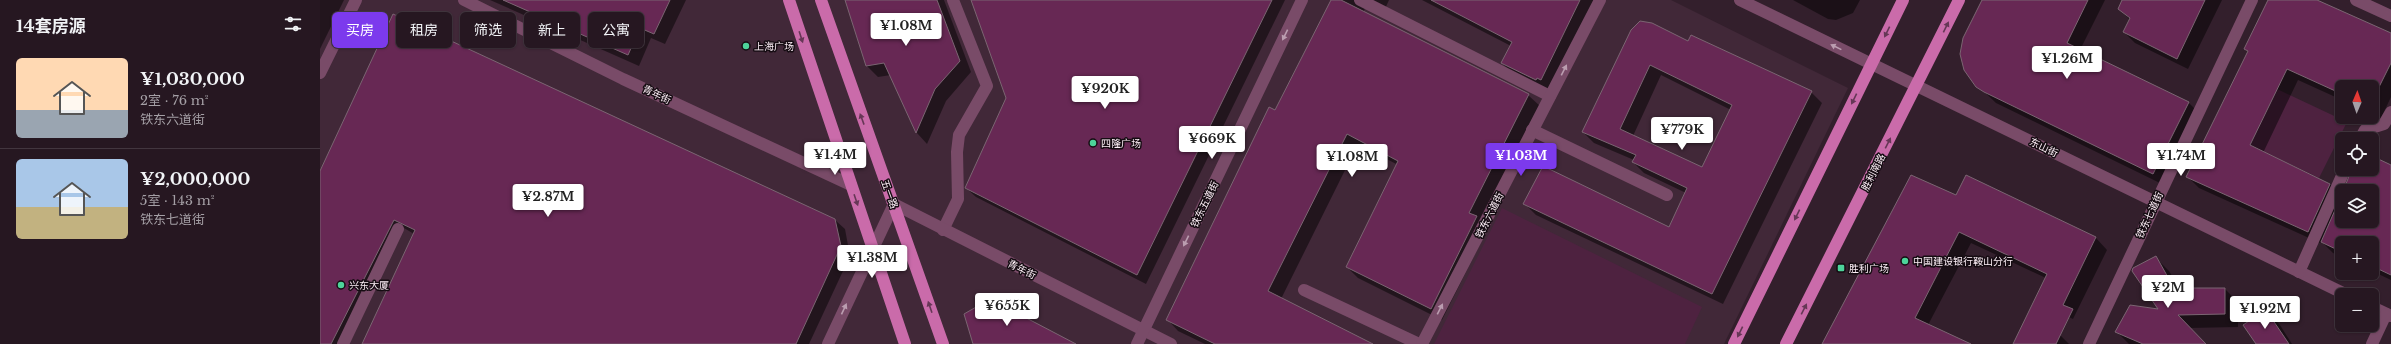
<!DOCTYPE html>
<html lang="zh">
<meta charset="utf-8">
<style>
body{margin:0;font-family:"Libre Baskerville","Noto Sans SC",serif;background:#2e202a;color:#f1f3f6;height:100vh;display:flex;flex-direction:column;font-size:15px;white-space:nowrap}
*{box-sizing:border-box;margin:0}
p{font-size:13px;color:#a49fa5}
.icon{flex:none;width:22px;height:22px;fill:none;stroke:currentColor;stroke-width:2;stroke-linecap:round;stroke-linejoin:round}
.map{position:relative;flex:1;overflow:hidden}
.panel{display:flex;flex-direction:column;background:#261721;width:320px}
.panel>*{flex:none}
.top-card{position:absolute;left:12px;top:12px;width:380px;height:36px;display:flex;gap:8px}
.needle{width:26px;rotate:2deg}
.fabs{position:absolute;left:2015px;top:80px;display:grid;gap:8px}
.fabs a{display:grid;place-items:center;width:44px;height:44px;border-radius:6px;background:#261721;box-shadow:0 1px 3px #0004,0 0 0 1px #42363f;font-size:20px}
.price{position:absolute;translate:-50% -34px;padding:0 9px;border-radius:4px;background:#fff;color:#222;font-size:13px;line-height:26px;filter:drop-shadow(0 1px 2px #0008)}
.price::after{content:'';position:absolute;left:50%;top:24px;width:12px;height:9px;margin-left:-6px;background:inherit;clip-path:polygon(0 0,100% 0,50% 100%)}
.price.current{background:#7c3aed;color:#fff}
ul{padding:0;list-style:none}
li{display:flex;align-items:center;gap:12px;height:100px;padding:0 16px}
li+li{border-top:1px solid #42363f}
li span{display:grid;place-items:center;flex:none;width:112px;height:80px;border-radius:6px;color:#555}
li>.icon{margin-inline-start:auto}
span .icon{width:48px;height:48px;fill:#fffc;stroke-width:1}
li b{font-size:17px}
h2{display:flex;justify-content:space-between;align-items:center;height:48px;padding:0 16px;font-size:17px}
.pill{padding:0 14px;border-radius:6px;background:#261721;box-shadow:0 1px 3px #0004,0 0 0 1px #42363f;font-size:14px;line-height:36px}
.pill.current{background:#7c3aed;color:#fff}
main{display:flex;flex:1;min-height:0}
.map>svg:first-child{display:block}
</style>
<main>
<section class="panel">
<h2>14套房源<svg class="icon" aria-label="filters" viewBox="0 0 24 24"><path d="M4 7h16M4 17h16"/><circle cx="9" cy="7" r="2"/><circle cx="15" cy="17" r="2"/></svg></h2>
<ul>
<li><span style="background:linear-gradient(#ffd9b3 65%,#9aa5b1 0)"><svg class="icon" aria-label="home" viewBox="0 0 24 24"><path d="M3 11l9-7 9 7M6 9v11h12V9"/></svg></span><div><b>¥1,030,000</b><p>2室 · 76 m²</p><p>铁东六道街</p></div></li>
<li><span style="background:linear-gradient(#a9c7e8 60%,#c2b280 0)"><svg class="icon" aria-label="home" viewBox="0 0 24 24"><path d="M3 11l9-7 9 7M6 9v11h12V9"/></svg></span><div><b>¥2,000,000</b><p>5室 · 143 m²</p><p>铁东七道街</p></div></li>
</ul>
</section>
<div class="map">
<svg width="2071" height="344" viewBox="0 0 2071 344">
<rect width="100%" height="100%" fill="#331f2c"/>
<polygon fill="#412838" points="0,0 1351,0 1528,88 1404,344 0,344"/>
<g fill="#4e2240">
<polygon points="1957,89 2027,122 1999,178 1930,145"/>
<polygon points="1182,208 1382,307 1365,344 1114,344"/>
</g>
<g fill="#0007" fill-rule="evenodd">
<polygon points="0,0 24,0 0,49"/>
<polygon points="170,0 366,0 345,44 331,38 319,66"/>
<polygon points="526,0 624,0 651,72 626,101 607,144 597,133 571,75 558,77 546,65"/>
<polygon points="652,0 965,0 826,284 656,197 646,188 687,98"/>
<polygon points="1012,0 1069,0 1065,9 1047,5 1043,12 1208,95 1220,106 1168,228 1122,320 1038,278 1027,267 1078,165 1038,144 961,299 1050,344 885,344 858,331 847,319"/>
<polygon points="1102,0 1276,0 1232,91 1193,74 1182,63 1191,46"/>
<polygon points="1473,0 1540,0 1533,13 1516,20 1508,19"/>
<polygon points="1663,0 1785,0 1760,50 1868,102 1880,114 1844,185 1676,103 1650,78 1645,70"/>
<polygon points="1803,0 1902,0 1868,69 1815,43 1804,32 1810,20 1799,8"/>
<polygon points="1949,0 1995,0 2071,34 2071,97 2061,118 2052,114 2052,87 2022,87 2022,100 1978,80 1943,153 2010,184 2022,196 2022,221 2052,221 2052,191 2024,191 2034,169 2052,169 2052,157 2070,165 2071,164 2071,280 2052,271 2052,243 2022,243 2022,257 2013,253 2001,241 2000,243 1879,188 1868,177 1928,52 1925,49"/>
<path d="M1312 31 1368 42 1491 92 1502 103 1403 304 1216 215 1205 204 1349 228 1366 193 1324 173 1313 162 1314 160 1274 143 1263 132ZM1341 75 1411 110 1382 168 1313 136Z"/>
<polygon points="0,173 515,220 525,229 530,256 489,344 43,344 94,234 84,228 25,344 0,344"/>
<polygon points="1647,176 1776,238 1787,250 1753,319 1729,308 1726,278 1651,243 1608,325 1648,344 1504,344 1637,197"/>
<polygon points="1835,257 1849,271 1860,289 1905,289 1918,302 1918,327 1869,328 1885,344 1809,344 1796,331 1840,310"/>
<polygon points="1946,311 1960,325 1972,344 1937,344"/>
<polygon points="1740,335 1749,344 1694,344"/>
</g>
<g fill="#672854" stroke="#7b6572" fill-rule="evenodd">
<polygon points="183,0 350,0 334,34 320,28 308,55"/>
<polygon points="525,0 617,0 640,61 615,89 596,133 564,63 546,66"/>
<polygon points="651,0 952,0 817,275 645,188 686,98"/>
<polygon points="1011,0 1021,0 1209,94 1149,213 1157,216 1111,309 1026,267 1078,161 1027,134 948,291 1053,344 895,344 846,320 949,107 955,110"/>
<polygon points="1111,0 1260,0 1221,80 1217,78 1216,80 1181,63 1192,42"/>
<polygon points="1662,0 1768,0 1747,43 1869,102 1833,174 1664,92 1656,87 1644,70 1640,54 1643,38"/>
<polygon points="1802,0 1885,0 1857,59 1803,32 1810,18 1798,9"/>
<polygon points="1948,0 1997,0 2071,33 2071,63 2059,87 2022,87 2022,94 1967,69 1930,145 2010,184 1988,232 1866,177 1928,51 1924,49"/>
<polygon points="73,14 515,219 521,246 476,344 42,344 95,230 74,220 11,344 0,344 0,171"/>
<path d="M1320 21 1332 23 1368 41 1371 35 1492 91 1392 294 1203 204 1223 166 1349 227 1367 188 1312 162 1316 155 1262 132 1311 30ZM1330 65 1412 105 1382 167 1300 129Z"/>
<polygon points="2052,156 2071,165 2071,275 2052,266 2052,243 2022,243 2022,252 2001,242 2022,194 2022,221 2052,221 2052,191 2023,191 2032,169 2052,169"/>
<polygon points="1591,175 1636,195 1646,175 1776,237 1743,305 1753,309 1736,344 1693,344 1727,274 1639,232 1595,318 1651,344 1502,344"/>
<polygon points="1836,256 1854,288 1905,288 1905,314 1858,315 1886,344 1823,344 1795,332 1810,305 1838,309 1812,271 1813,268"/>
<polygon points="670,299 756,344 653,344 644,314"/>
<polygon points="1946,310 1969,344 1936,344 1923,325"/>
</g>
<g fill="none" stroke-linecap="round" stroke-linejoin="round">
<g stroke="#794b68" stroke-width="12">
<polyline points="144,0 303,79 531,185"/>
<polyline points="1040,0 1230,96"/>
<polyline points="1420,0 2027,295"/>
<polyline points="2036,0 2071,16"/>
<polyline points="0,73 36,0"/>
<polyline points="1212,130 1347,195"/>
<polyline points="2040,139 2045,130 2064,124 2071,112"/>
<polyline points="623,230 638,199 637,152 639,135 667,86 633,0"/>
<polyline points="1979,272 2025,169"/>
<polyline points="984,290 1099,344"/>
<polyline points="2052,307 2071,316"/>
<polyline points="23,344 78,229"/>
<polyline points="508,344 574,204 851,344"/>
<polyline points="817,344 982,0"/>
<polyline points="1102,344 1280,0"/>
<polyline points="1769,344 1932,0"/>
<polyline points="2052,344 2066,314"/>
</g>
<g stroke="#ca6baa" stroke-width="12">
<polyline points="469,0 585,344"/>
<polyline points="501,0 623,344"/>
<polyline points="1414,344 1583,0"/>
<polyline points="1466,344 1639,0"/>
</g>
</g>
<defs><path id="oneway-solid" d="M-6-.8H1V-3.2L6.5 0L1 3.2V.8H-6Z"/></defs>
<g fill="#663756">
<use href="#oneway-solid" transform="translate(1626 27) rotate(-64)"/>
<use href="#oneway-solid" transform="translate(1567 32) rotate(116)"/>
<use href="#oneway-solid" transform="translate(481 37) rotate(72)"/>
<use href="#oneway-solid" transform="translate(1534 99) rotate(116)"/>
<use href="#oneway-solid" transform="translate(542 119) rotate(-110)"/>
<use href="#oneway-solid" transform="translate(1568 143) rotate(-63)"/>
<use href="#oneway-solid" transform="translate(536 200) rotate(71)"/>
<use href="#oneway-solid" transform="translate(1477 215) rotate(116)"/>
<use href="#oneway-solid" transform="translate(610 307) rotate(-109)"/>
<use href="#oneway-solid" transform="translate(1484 309) rotate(-63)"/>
<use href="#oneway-solid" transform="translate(1420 332) rotate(116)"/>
</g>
<g fill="#bb9db0">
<use href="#oneway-solid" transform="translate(965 35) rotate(116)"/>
<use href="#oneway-solid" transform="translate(1516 47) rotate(-154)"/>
<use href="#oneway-solid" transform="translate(1244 70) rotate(-63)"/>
<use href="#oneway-solid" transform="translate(866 241) rotate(116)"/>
<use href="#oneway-solid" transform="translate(524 309) rotate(-65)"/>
<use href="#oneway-solid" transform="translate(1120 309) rotate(-63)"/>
</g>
<g fill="#4dd39a" stroke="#150c12" stroke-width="1.5">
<circle cx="426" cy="46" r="4"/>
<circle cx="773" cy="143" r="4"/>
<circle cx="1585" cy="261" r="4"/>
<rect x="1517" y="264" width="8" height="8" rx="2"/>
<circle cx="21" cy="285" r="4"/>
</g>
<g text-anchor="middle" stroke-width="3" stroke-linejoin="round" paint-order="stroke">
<g font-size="10" fill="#fdeff7" stroke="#150c12" text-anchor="start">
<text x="434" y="50">上海广场</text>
<text x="781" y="147">四隆广场</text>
<text x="1593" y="265">中国建设银行鞍山分行</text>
<text x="1529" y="272">胜利广场</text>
<text x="29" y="289">兴东大厦</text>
</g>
<g font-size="10" fill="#fdeff7" stroke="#150c12">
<text transform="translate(337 94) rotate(25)" y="4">青年街</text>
<text transform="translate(1724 147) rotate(26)" y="4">东山街</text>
<text transform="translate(1553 172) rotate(-63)" y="4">胜利南路</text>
<text transform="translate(570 194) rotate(70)" y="4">五一路</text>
<text transform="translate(884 204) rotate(-64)" y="4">铁东五道街</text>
<text transform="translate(1169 215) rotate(-63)" y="4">铁东六道街</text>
<text transform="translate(1829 215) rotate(-65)" y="4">铁东七道街</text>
<text transform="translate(702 269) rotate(27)" y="4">青年街</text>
</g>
</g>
</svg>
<div class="fabs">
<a><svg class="needle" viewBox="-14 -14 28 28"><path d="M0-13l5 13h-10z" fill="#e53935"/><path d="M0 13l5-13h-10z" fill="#a49fa5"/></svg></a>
<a><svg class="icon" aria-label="locate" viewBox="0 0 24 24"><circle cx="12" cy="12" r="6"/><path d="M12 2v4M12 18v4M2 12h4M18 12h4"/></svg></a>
<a><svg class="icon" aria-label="layers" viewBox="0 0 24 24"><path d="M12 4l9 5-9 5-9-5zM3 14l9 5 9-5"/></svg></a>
<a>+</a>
<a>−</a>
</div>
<b class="price" style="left:586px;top:47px">¥1.08M</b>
<b class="price" style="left:1747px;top:80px">¥1.26M</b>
<b class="price" style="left:785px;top:110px">¥920K</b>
<b class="price" style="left:1362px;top:151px">¥779K</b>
<b class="price" style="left:892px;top:160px">¥669K</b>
<b class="price" style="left:515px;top:176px">¥1.4M</b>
<b class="price current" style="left:1201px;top:177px">¥1.03M</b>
<b class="price" style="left:1861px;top:177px">¥1.74M</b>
<b class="price" style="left:1032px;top:178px">¥1.08M</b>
<b class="price" style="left:228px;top:218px">¥2.87M</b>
<b class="price" style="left:552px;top:279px">¥1.38M</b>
<b class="price" style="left:1848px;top:309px">¥2M</b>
<b class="price" style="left:687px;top:327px">¥655K</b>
<b class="price" style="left:1945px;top:330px">¥1.92M</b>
<div class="top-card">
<a class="pill current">买房</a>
<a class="pill">租房</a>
<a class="pill">筛选</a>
<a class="pill">新上</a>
<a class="pill">公寓</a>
</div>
</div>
</main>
